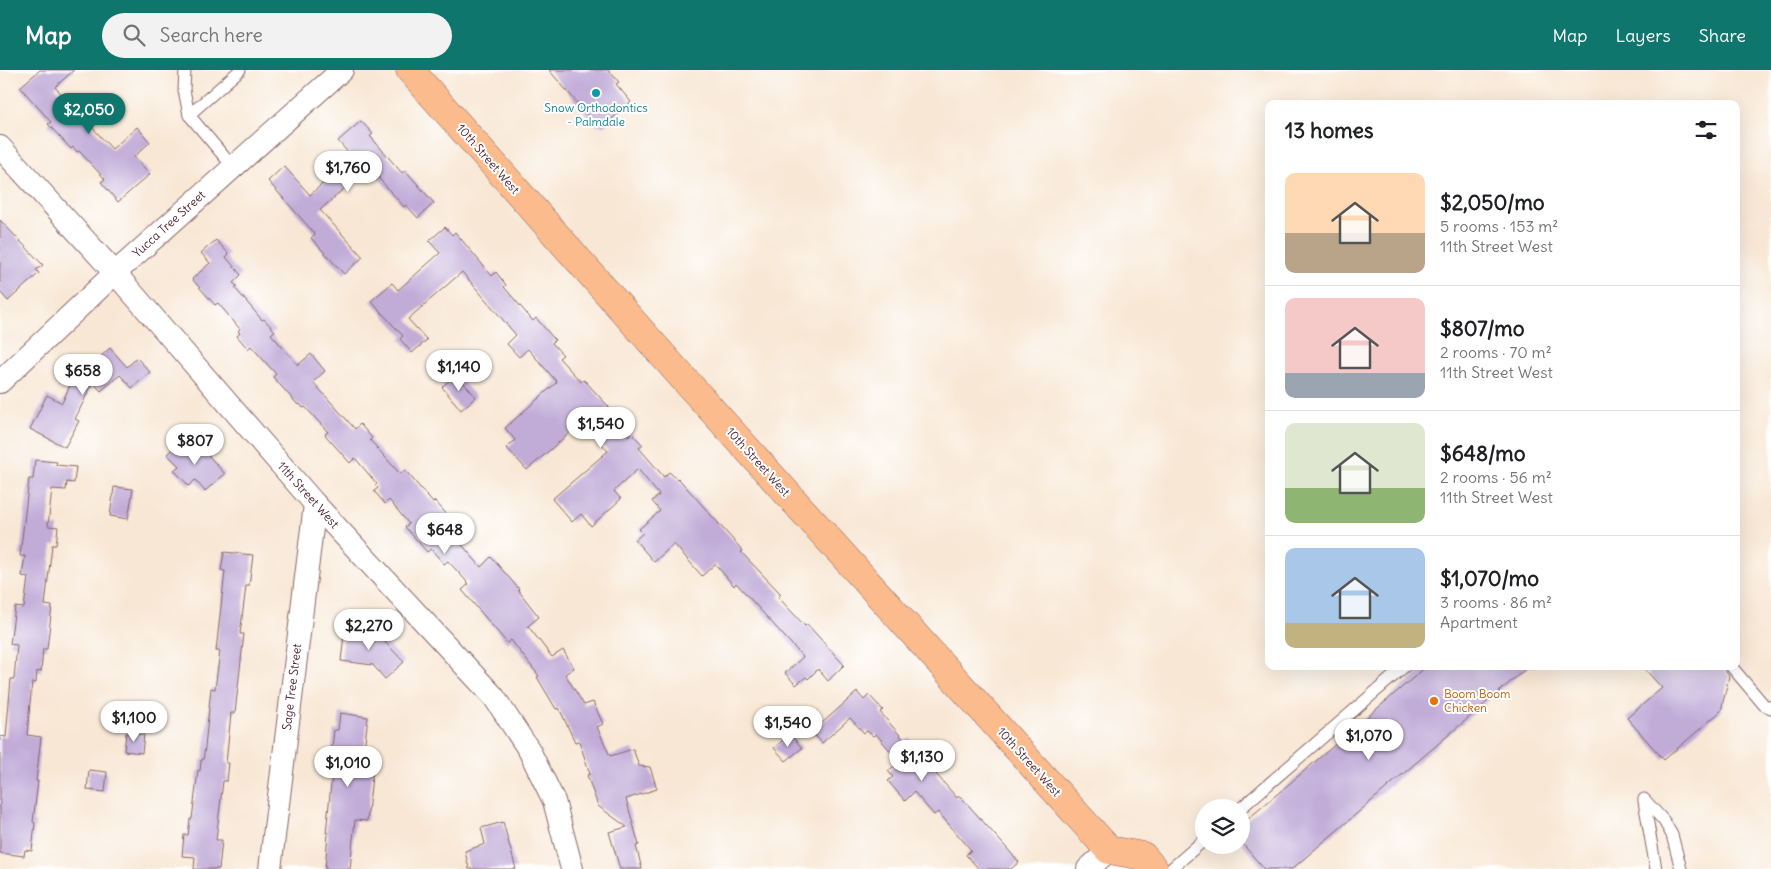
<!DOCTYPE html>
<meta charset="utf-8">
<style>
body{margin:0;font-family:Delius,sans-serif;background:#f2f2f2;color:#202124;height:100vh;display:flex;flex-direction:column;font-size:19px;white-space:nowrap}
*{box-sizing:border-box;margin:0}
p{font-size:16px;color:#757577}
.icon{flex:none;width:28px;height:28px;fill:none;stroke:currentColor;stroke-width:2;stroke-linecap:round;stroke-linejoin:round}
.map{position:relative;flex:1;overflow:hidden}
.side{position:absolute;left:1265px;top:30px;width:475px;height:570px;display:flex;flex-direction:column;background:#fff;border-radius:10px;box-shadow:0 5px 20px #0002}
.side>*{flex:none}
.buttons{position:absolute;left:1195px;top:729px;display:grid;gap:10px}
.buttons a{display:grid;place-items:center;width:55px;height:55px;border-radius:50%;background:#fff;box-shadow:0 5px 20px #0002;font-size:25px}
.price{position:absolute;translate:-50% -42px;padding:0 11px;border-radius:18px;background:#fff;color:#222;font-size:16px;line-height:32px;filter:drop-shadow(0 1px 2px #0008)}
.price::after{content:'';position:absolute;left:50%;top:30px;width:15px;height:11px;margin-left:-8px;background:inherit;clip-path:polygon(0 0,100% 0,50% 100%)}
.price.on{background:#0f766e;color:#fff}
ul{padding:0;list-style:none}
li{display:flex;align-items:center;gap:15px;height:125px;padding:0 20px}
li+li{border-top:1px solid #e0e0e0}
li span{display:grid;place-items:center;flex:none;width:140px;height:100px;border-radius:10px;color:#555}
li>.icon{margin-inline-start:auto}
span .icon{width:60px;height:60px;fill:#fffc;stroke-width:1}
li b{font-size:21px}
h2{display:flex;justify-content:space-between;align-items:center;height:60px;padding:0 20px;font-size:21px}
header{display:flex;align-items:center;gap:30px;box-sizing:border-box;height:70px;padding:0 25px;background:#0f766e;color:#fff}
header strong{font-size:24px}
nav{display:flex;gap:28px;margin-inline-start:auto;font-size:18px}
.search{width:350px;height:45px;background:#f2f2f2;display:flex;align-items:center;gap:12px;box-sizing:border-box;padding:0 18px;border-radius:28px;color:#757577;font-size:19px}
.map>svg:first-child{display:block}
</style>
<header>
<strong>Map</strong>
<div class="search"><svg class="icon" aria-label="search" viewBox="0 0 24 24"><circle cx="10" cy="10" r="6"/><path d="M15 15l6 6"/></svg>Search here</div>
<nav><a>Map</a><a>Layers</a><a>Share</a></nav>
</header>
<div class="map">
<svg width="1771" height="799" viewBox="0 0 1771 799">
<rect width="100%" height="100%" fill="#fff"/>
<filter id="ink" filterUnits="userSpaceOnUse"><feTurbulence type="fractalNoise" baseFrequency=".02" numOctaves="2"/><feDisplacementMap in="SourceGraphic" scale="10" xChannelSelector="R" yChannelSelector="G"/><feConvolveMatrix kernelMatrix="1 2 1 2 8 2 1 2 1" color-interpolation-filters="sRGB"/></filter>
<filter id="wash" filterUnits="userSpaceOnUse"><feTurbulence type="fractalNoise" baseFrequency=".0096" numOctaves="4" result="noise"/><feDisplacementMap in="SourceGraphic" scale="20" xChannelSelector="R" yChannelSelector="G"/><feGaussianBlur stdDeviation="1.12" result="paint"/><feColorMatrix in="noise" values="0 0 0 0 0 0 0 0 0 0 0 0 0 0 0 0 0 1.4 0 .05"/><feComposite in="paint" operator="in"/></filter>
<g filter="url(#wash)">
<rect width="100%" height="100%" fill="#f8e7d4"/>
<g id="blocks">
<g fill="#c1acd8">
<polygon points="40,0 74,0 55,17 112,79 137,57 150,72 134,87 150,104 118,132 101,112 105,109 79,81 77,82 73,77 71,79 48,54 51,52 20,17"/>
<polygon points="549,0 608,0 619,12 616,14 631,32 603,57 600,54 597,56"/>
<polygon points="361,51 373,64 370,66 402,103 405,100 434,133 418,148 406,135 404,137 369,97 320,140 363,187 344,204 311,168 315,164 268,111 284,96 310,125 352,87 338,71"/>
<polygon points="0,150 43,195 36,200 39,203 8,231 0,222"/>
<polygon points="445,157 452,165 455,162 492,206 496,202 506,215 504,217 533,251 536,248 555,270 552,273 563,285 559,288 581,312 583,310 585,311 609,337 604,341 629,366 631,363 643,375 639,378 664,407 669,402 677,409 678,408 743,481 741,482 781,524 778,527 805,556 807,554 844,595 828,611 818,599 808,609 806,607 796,615 785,603 803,587 736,513 734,516 715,494 702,506 674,474 654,492 635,470 643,463 639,459 660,441 652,431 659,425 638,399 614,421 621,429 591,456 581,444 572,452 552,429 608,381 582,352 527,400 507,378 515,370 505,358 557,312 528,279 519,287 507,274 516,265 462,202 408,249 427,270 412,283 400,269 403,266 371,231 392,213 398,220 440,183 429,171"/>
<polygon points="216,170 229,184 226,187 241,205 233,213 237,216 235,218 262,250 264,249 275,261 271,264 298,295 311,284 325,301 313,312 355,359 360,354 372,368 370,370 400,404 405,400 433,433 435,431 458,457 451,462 481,497 491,487 519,519 518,520 539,547 528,556 552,587 563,580 574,598 565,604 584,635 593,632 603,654 597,657 610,686 633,679 639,696 650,697 657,719 626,729 639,775 636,776 642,799 620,799 609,762 627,757 598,736 587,705 590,704 579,671 575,672 559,638 556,639 537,607 539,606 511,570 507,573 462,520 469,514 448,491 444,494 431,479 427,482 405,457 409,454 389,430 385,434 374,421 378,418 375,415 377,414 355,388 350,393 326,366 325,364 328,362 307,339 305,337 303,338 300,334 298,335 273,307 276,304 251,276 248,279 237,266 240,263 238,261 240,259 218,233 215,235 192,209 210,193 201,183"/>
<polygon points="110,278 127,297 137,288 150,302 132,318 120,305 101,321 93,312 75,349 79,351 65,377 30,359 47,325 62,333 71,313"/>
<polygon points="456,304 476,327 461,340 442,317"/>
<polygon points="182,370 192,382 200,376 225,404 205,421 195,410 189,416 174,400 179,396 167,384"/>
<polygon points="35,390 57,392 56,395 76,397 74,413 67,412 66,420 52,419 48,456 58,457 56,475 52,475 45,535 52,536 47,579 43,579 41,602 37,601 36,613 32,612 27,665 41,667 36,711 38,711 33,752 35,753 32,781 25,780 24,786 0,783 0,666 6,667 11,609 14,609 17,575 10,574 15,537 24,538 28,507 22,506 25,486 20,486 29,409 33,409"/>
<polygon points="114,417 133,419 128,449 110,446"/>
<polygon points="224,482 253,485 249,516 246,516 240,564 244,564 235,643 231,643 226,693 229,693 227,711 223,711 216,770 222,770 219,799 194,799 195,787 182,786 184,765 188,765 190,749 192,749 198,700 200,701 201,690 203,690 205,677 211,618 215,619 220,581 216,581 225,501 221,500"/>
<polygon points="345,556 373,560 371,568 383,570 404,592 385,609 373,595 341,591"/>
<polygon points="1427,596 1529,596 1292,799 1264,799 1241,772 1241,755"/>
<polygon points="1642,596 1722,596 1729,606 1721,641 1664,690 1627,648 1662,618"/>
<polygon points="857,622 864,630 869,625 883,640 880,642 905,671 909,668 938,702 936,704 957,728 959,726 962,728 1019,792 1011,799 979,799 966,785 971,780 938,742 934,745 914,722 905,731 888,711 893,707 888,701 897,694 895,691 897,689 876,664 873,666 867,661 864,663 850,648 822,673 812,662"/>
<polygon points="340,643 368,647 364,680 375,681 367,751 355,750 350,799 325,799 328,763 326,763 333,695 330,695 334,660 338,660"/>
<polygon points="126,663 144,665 142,683 124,681"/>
<polygon points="790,664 802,678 786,691 774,678"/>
<polygon points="89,700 107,702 105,722 87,720"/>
<polygon points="503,752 516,799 469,799 465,781 485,774 481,758"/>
</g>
</g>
</g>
<g filter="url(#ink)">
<use href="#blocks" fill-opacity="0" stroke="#876566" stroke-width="1"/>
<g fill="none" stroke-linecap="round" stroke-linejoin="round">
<g stroke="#876566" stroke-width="13">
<g id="service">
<polyline points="185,0 184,20 189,45 233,97"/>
<polyline points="189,45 240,0"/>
<polyline points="1731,596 1764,635 1771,638"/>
<polyline points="1644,729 1664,751 1672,765 1681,799"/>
<polyline points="1644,731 1656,799"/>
<polyline points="1241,738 1405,596"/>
<polyline points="1171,799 1204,770"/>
</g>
</g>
<g stroke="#876566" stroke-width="24">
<g id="minor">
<polyline points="0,77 115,203 315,434 494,627 529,680 554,731 572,799"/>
<polyline points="0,312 115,203 342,0"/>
<polyline points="270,799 315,434"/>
<polyline points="1088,799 1109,780"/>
</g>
</g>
<g stroke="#876566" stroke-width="29">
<polyline id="primary" points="410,0 674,298 1109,780 1143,786 1154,799"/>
</g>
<use href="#service" stroke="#fff" stroke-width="11"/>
<use href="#minor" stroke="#fff" stroke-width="22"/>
<use href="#primary" stroke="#fbbb8c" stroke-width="28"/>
</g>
</g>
<circle fill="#0f9aa8" stroke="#fff" stroke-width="2" cx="596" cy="23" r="5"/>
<circle fill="#e8710a" stroke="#fff" stroke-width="2" cx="1434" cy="631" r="5"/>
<g text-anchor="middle" stroke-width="4" stroke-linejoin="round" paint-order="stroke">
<g font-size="12" fill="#0d838f" stroke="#fff">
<text x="596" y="42">Snow Orthodontics<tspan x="596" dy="14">- Palmdale</tspan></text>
</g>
<g font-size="12" fill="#4a1f2b" stroke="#fff">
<text transform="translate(488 89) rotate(49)" y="4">10th Street West</text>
<text transform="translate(169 154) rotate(-42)" y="4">Yucca Tree Street</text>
<text transform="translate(758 392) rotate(48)" y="4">10th Street West</text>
<text transform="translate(308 425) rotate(48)" y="4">11th Street West</text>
<text transform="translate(292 617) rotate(-83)" y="4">Sage Tree Street</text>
<text transform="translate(1029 692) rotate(48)" y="4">10th Street West</text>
</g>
<g font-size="12" fill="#c56008" stroke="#fff" text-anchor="start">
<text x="1444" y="628">Boom Boom<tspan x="1444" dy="14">Chicken</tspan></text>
</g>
</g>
</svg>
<div class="buttons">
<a><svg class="icon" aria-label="layers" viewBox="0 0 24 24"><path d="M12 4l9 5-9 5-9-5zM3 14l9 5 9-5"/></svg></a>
</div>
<b class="price on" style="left:89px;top:65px">$2,050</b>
<b class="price" style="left:348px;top:123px">$1,760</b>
<b class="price" style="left:459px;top:322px">$1,140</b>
<b class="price" style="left:83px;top:326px">$658</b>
<b class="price" style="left:601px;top:379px">$1,540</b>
<b class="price" style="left:195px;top:396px">$807</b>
<b class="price" style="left:445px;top:485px">$648</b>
<b class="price" style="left:369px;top:581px">$2,270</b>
<b class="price" style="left:134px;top:673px">$1,100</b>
<b class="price" style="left:788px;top:678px">$1,540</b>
<b class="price" style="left:1369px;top:691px">$1,070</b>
<b class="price" style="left:922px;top:712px">$1,130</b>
<b class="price" style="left:348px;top:718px">$1,010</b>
<section class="side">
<h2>13 homes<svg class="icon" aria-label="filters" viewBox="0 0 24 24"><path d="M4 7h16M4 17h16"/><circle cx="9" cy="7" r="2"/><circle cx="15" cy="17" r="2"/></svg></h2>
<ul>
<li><span style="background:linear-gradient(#ffd9b3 60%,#b9a48a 0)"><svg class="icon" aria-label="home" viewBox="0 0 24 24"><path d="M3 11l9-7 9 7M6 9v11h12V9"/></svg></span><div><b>$2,050/mo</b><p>5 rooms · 153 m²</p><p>11th Street West</p></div></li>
<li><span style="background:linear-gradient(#f6c9c9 75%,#9aa5b1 0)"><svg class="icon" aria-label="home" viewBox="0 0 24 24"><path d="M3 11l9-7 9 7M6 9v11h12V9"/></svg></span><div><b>$807/mo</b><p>2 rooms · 70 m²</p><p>11th Street West</p></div></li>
<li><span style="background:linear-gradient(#dfe7d0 65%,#8fb573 0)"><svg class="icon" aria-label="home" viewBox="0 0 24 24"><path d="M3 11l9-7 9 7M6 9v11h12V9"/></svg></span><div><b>$648/mo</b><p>2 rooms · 56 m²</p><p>11th Street West</p></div></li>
<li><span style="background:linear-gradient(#a9c7e8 75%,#c2b280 0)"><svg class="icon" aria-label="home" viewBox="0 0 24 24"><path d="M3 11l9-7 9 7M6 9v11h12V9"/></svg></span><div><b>$1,070/mo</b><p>3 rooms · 86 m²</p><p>Apartment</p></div></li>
</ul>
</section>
</div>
